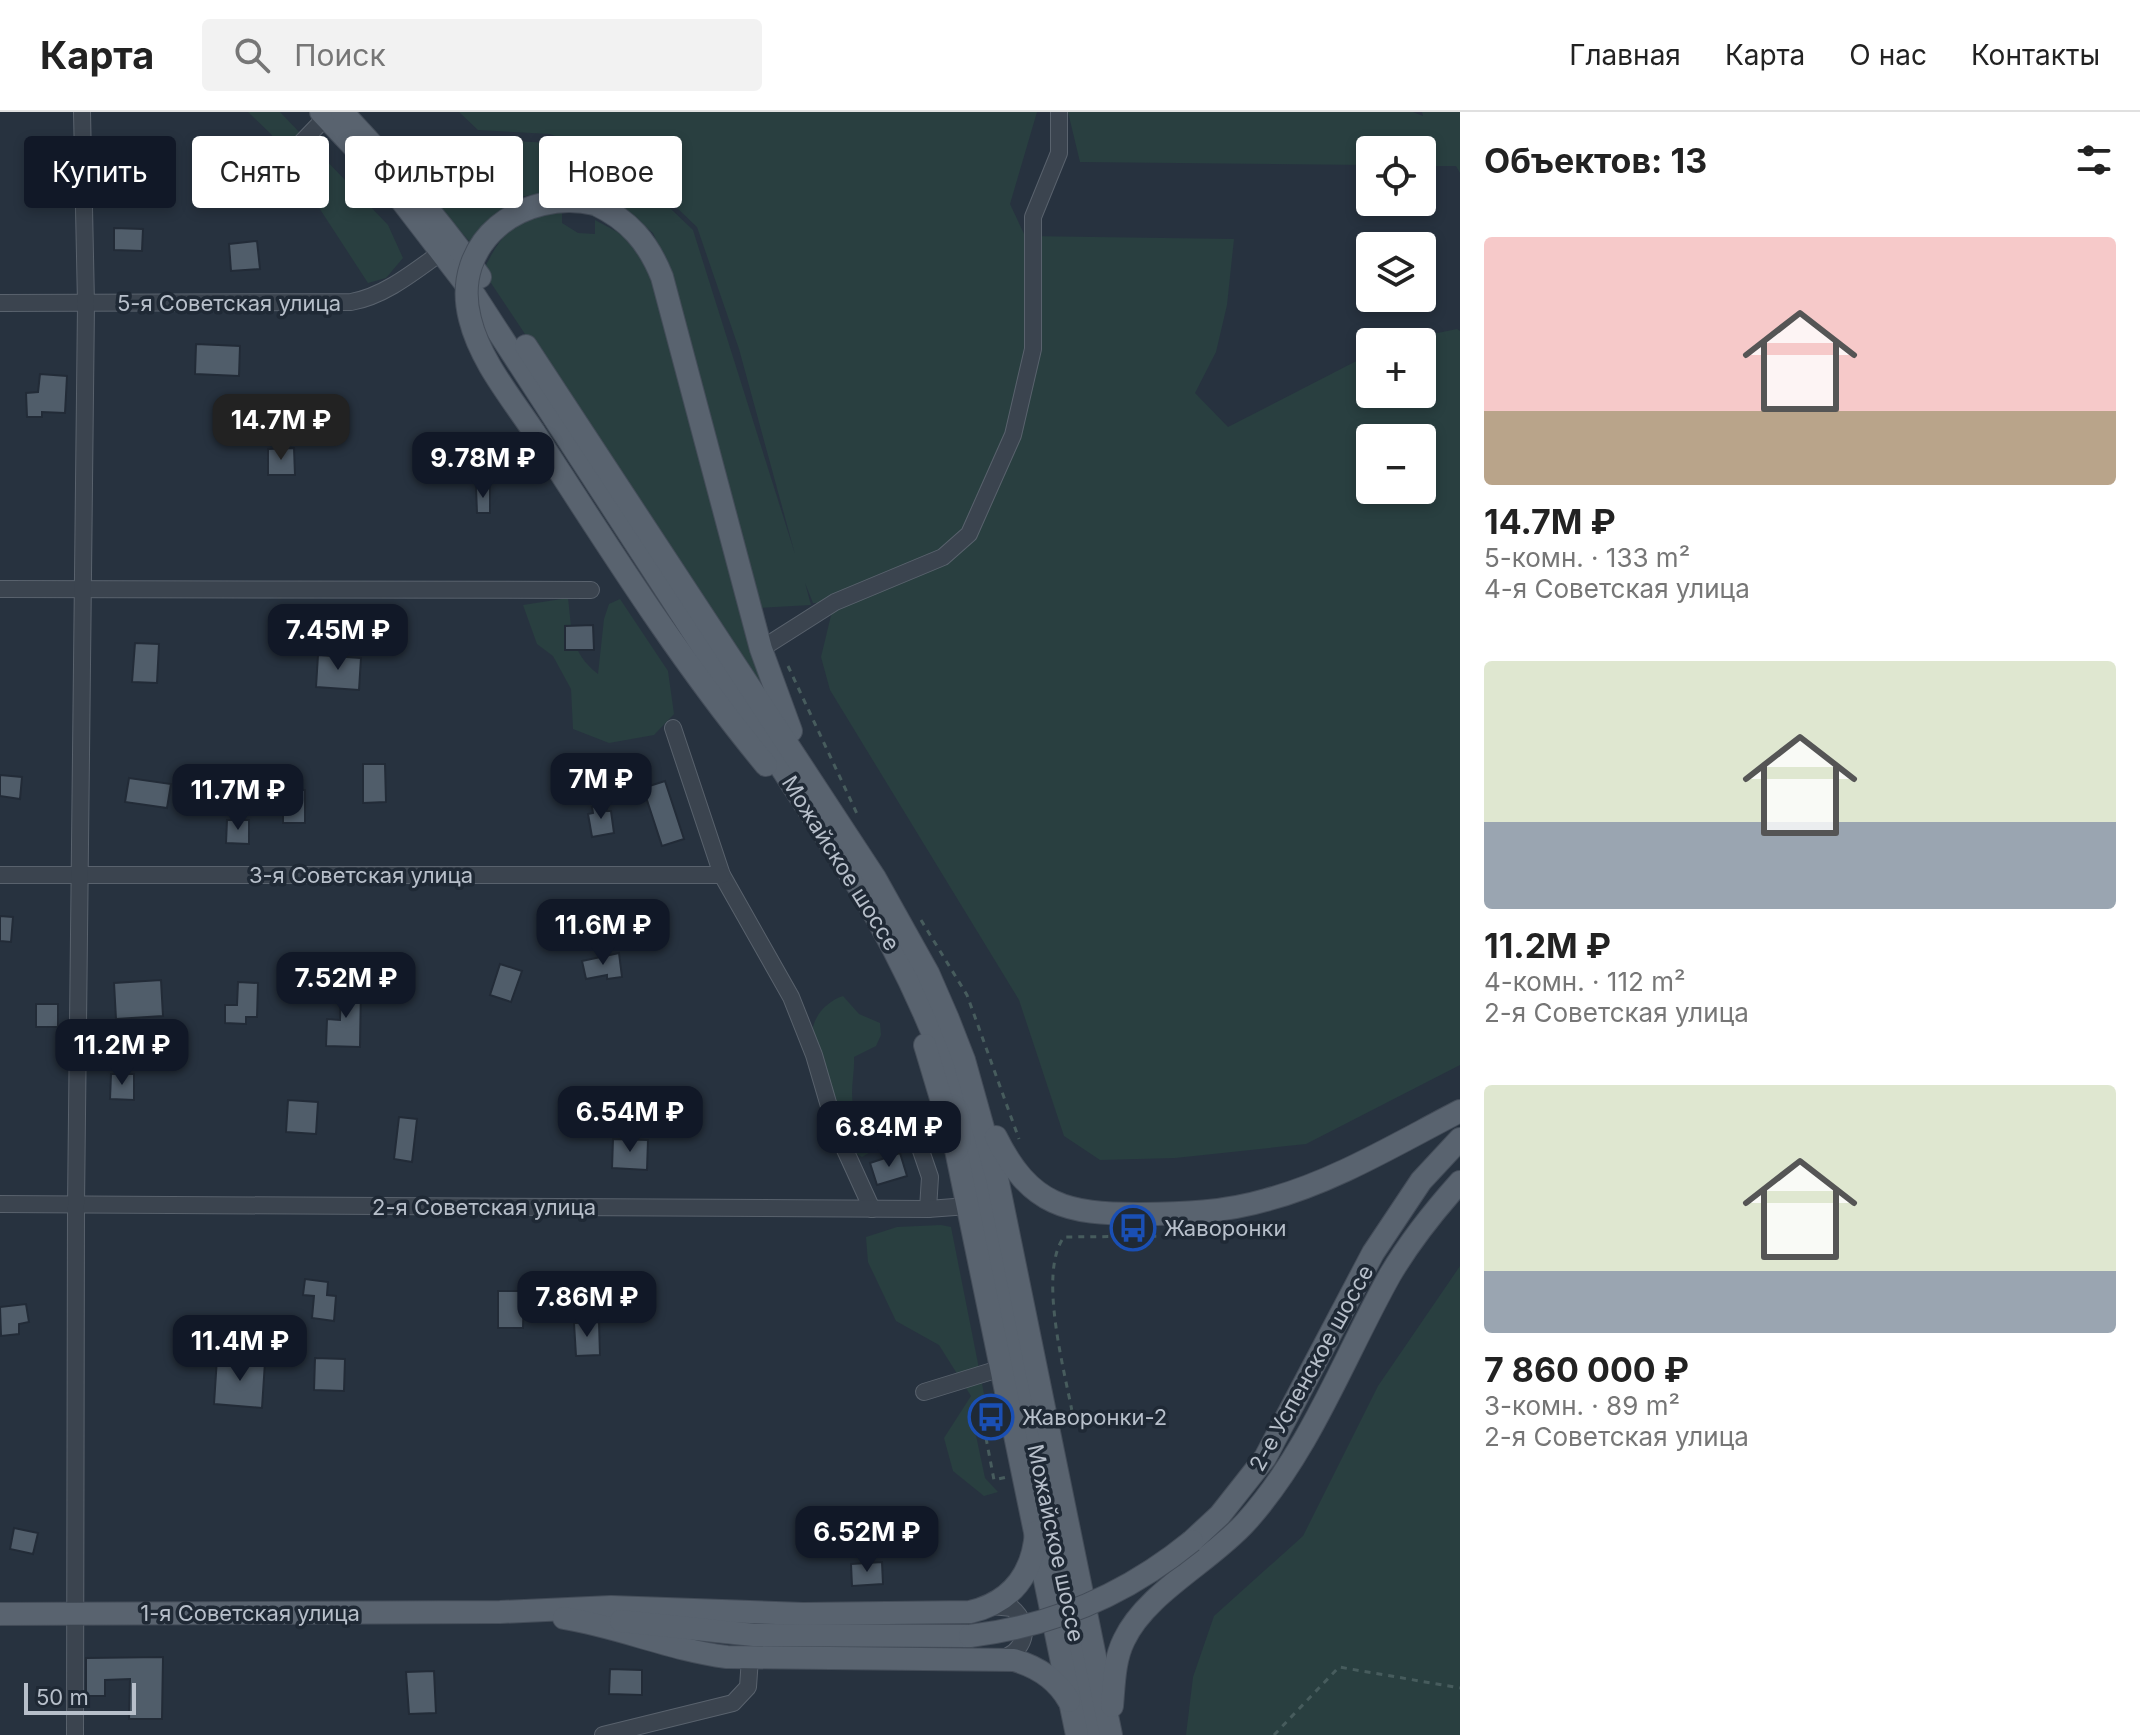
<!DOCTYPE html>
<html lang="ru">
<meta charset="utf-8">
<style>
body{margin:0;font-family:Inter,sans-serif;background:#f2f2f2;color:#222;height:100vh;display:flex;flex-direction:column;font-size:30px;white-space:nowrap}
*{box-sizing:border-box;margin:0}
p{font-size:26px;color:#767676}
.icon{flex:none;width:44px;height:44px;fill:none;stroke:currentColor;stroke-width:2;stroke-linecap:round;stroke-linejoin:round}
.map{position:relative;flex:1;overflow:hidden}
.panel{display:flex;flex-direction:column;background:#fff;width:680px}
.panel>*{flex:none}
.hud{position:absolute;left:24px;top:24px;width:760px;height:72px;display:flex;gap:16px}
.tools{position:absolute;left:1356px;top:24px;display:grid;gap:16px}
.tools a{display:grid;place-items:center;width:80px;height:80px;border-radius:8px;background:#fff;box-shadow:0 4px 12px #0003;font-size:40px}
.scale{position:absolute;left:24px;bottom:20px;width:112px;box-sizing:border-box;padding-left:8px;border:4px solid #b7bfca;border-top:0;font-size:22px;line-height:28px;white-space:nowrap;color:#b7bfca;-webkit-text-stroke:6px #1f2935;paint-order:stroke}
.price{position:absolute;translate:-50% -68px;padding:0 18px;border-radius:16px;background:#111827;color:#fff;font-size:26px;line-height:52px;filter:drop-shadow(0 2px 4px #0008)}
.price::after{content:'';position:absolute;left:50%;top:48px;width:24px;height:18px;margin-left:-12px;background:inherit;clip-path:polygon(0 0,100% 0,50% 100%)}
.price.on{background:#222;color:#fff}
ul{padding:0;list-style:none}
li{display:grid;align-content:center;gap:16px;height:424px;padding:0 24px}
li span{display:grid;place-items:center;height:248px;border-radius:8px;color:#555}
li>.icon{margin-inline-start:auto}
span .icon{width:144px;height:144px;fill:#fffc;stroke-width:1}
li b{font-size:34px}
h2{display:flex;justify-content:space-between;align-items:center;height:96px;padding:0 24px;font-size:34px}
.pill{padding:0 28px;border-radius:8px;background:#fff;box-shadow:0 4px 12px #0003;font-size:28px;line-height:72px}
.pill.on{background:#111827;color:#fff}
header{display:flex;align-items:center;gap:48px;box-sizing:border-box;height:112px;padding:0 40px;background:#fff;border-bottom:2px solid #e0e0e0}
header strong{font-size:38px}
nav{display:flex;gap:44px;margin-inline-start:auto;font-size:28px}
.search{width:560px;height:72px;background:#f2f2f2;display:flex;align-items:center;gap:20px;box-sizing:border-box;padding:0 28px;border-radius:8px;color:#767676;font-size:30px}
main{display:flex;flex:1;min-height:0}
.map>svg:first-child{display:block}
</style>
<header>
<strong>Карта</strong>
<div class="search"><svg class="icon" aria-label="search" viewBox="0 0 24 24"><circle cx="10" cy="10" r="6"/><path d="M15 15l6 6"/></svg>Поиск</div>
<nav><a>Главная</a><a>Карта</a><a>О нас</a><a>Контакты</a></nav>
</header>
<main>
<div class="map">
<svg width="1460" height="1623" viewBox="0 0 1460 1623">
<rect width="100%" height="100%" fill="#27323f"/>
<g fill="#293f40" fill-rule="evenodd">
<polygon points="248,0 280,0 388,113 403,146 386,166 368,171 271,22"/>
<path d="M459 0H1037L1010 92 1025 124 1234 127 1227 193 1216 240 1195 281 1228 315 1370 242V282H1422V230H1394L1457 217 1460 219V953L1306 1032 1175 1046 1100 1048 1064 1024 1019 888 830 578 821 545 834 491H813L805 471 811 493 759 496 670 159 653 121 621 94 598 84 602 61 585 60 563 70 555 78 521 85 470 130 415 68 474 27 551 31 632 60 693 118 795 442 739 237 697 115 633 54 550 22 478 18ZM1370 326H1422V378H1370Z"/>
<polygon points="1068,0 1413,0 1423,4 1422,0 1460,0 1460,61 1456,54 1422,54 1422,38 1370,38 1370,53 1080,50"/>
<path d="M562 98V111L578 121 595 122V108L636 130 656 167 772 593 483 159C501 122 517 102 562 98Z"/>
<path d="M568 486C572 519 570 540 598 562L604 507 609 492 620 487 668 559 674 602 654 623 609 631 573 617 571 577 553 544 537 532 523 493Z"/>
<path d="M843 884 859 902 880 911 881 923 876 934 854 945C855 959 850 978 853 992 858 1010 873 1012 872 1039L862 1045 852 1039 812 925C811 907 825 890 843 884Z"/>
<polygon points="941,1113 951,1115 986,1292 974,1314 985,1366 998,1380 984,1384 953,1359 944,1326 971,1284 939,1233 896,1209 868,1150 866,1125 897,1115"/>
<polygon points="1460,1154 1460,1623 1186,1623 1193,1565 1214,1504 1303,1424 1378,1274"/>
</g>
<g fill="#505d6a" stroke="#222b37" stroke-width="2">
<polygon points="240,36 271,63 251,86 220,59"/>
<polygon points="114,116 143,117 142,139 114,138"/>
<polygon points="257,129 260,157 231,159 229,132"/>
<polygon points="196,232 240,234 239,264 195,262"/>
<polygon points="40,262 67,264 65,301 42,300 42,305 27,305 26,281 38,280"/>
<polygon points="294,336 295,363 268,363 268,337"/>
<polygon points="474,337 477,360 444,364 441,342"/>
<polygon points="476,375 490,375 490,401 477,401"/>
<polygon points="593,513 594,538 565,538 565,514"/>
<polygon points="135,531 159,532 157,571 132,570"/>
<polygon points="318,543 361,546 359,578 316,575"/>
<polygon points="363,652 385,652 386,690 363,691"/>
<polygon points="0,663 22,665 20,687 0,684"/>
<polygon points="129,666 171,672 167,696 125,690"/>
<polygon points="665,669 684,727 662,734 643,676"/>
<polygon points="275,678 305,678 305,711 283,711 283,702 275,702"/>
<polygon points="606,693 607,699 611,699 614,721 592,725 588,702 593,701 592,695"/>
<polygon points="227,708 249,708 249,732 226,731"/>
<polygon points="0,804 13,805 11,830 0,829"/>
<polygon points="619,841 622,865 607,867 607,863 586,867 582,849"/>
<polygon points="500,852 522,859 511,890 490,883"/>
<polygon points="161,868 163,904 116,907 114,871"/>
<polygon points="238,870 258,871 257,905 246,905 246,912 225,911 225,893 237,893"/>
<polygon points="341,874 361,875 360,935 326,934 327,907 340,908"/>
<rect x="36" y="892" width="22" height="23"/>
<polygon points="111,962 134,962 134,988 110,987"/>
<polygon points="288,988 318,990 316,1022 286,1020"/>
<polygon points="399,1005 417,1007 412,1050 394,1047"/>
<polygon points="613,1027 648,1028 647,1058 612,1056"/>
<polygon points="900,1041 907,1064 877,1073 870,1051"/>
<polygon points="305,1167 328,1170 327,1183 336,1184 334,1209 312,1206 314,1184 303,1183"/>
<polygon points="498,1179 524,1179 523,1216 498,1216"/>
<polygon points="26,1192 29,1210 19,1212 19,1222 1,1224 0,1195"/>
<polygon points="599,1210 600,1243 576,1244 574,1211"/>
<polygon points="217,1246 265,1250 262,1296 214,1292"/>
<polygon points="315,1246 345,1247 344,1279 314,1278"/>
<polygon points="14,1416 38,1421 33,1442 10,1437"/>
<polygon points="882,1450 883,1472 852,1474 851,1452"/>
<polygon points="163,1545 162,1607 129,1607 130,1567 105,1568 105,1584 86,1584 86,1546"/>
<polygon points="610,1557 642,1558 642,1583 609,1582"/>
<polygon points="434,1559 436,1601 409,1602 406,1560"/>
</g>
<g fill="none" stroke-linecap="round" stroke-linejoin="round">
<g stroke="#59626d" stroke-width="18">
<g id="minor">
<polyline points="299,33 326,5"/>
<path d="M0 191 351 190C385 184 415 159 443 139"/>
<polyline points="0,477 591,478"/>
<polyline points="761,537 835,490 943,445 969,422 1013,323 1033,237 1033,105 1059,41 1059,0"/>
<polyline points="673,616 722,763 791,885 814,943 836,1018 872,1097"/>
<polyline points="0,763 722,763"/>
<polyline points="915,1021 930,1065 928,1097"/>
<polyline points="0,1092 928,1097 968,1094"/>
<polyline points="924,1280 1002,1256"/>
<path d="M992 1494 1012 1496C1033 1514 1025 1541 999 1547"/>
<polyline points="75,1623 76,1093 86,192 82,0"/>
<polyline points="603,1623 733,1591 748,1575 750,1546"/>
</g>
</g>
<g stroke="#444d59" stroke-width="24">
<g id="major">
<path d="M321 0 388 71 475 184 858 774C915 868 955 963 982 1070L1095 1623"/>
<path d="M342 0C392 53 438 106 480 165"/>
<path d="M595 92C629 108 648 130 662 165L761 537 791 619"/>
<polyline points="526,234 875,766 928,861 948,907 964,948 997,1066 1111,1623"/>
<path d="M534 320C608 434 679 548 766 653"/>
<polyline points="925,933 955,1033 1077,1623"/>
<path d="M996 1025C1030 1094 1067 1102 1139 1102 1182 1102 1225 1100 1266 1088 1334 1070 1398 1031 1460 999"/>
<polyline points="1192,1429 1220,1403 1265,1346 1373,1141 1421,1069 1460,1027"/>
<path d="M0 1502 500 1500 611 1495 803 1502 970 1500C1012 1490 1033 1462 1036 1420"/>
<path d="M564 1506C620 1515 671 1538 727 1545L1014 1548C1038 1555 1057 1567 1069 1589"/>
<polyline points="621,1509 754,1523 970,1524"/>
<path d="M1112 1594C1114 1572 1114 1548 1124 1528 1146 1481 1210 1450 1246 1410 1310 1339 1344 1245 1390 1163 1410 1129 1434 1099 1460 1070"/>
</g>
</g>
<g stroke="#475c5d" stroke-width="3" stroke-dasharray="6 6" stroke-linecap="butt">
<polyline points="788,554 859,706"/>
<polyline points="921,808 967,883 1019,1027"/>
<path d="M1072 1299C1064 1257 1038 1160 1064 1125L1174 1124 1175 1120"/>
<polyline points="986,1326 994,1368 1007,1365"/>
<polyline points="1274,1623 1339,1555 1460,1576"/>
</g>
<use href="#minor" stroke="#3b444f" stroke-width="16"/>
<use href="#major" stroke="#59636f" stroke-width="22"/>
<g stroke="#444d59" stroke-width="24" stroke-linecap="butt">
<g id="major-bridge">
<path d="M534 320C510 284 480 248 470 207 450 129 523 76 595 92"/>
<path d="M970 1524C1053 1514 1127 1482 1192 1429"/>
</g>
</g>
<use href="#major-bridge" stroke="#59636f" stroke-width="22"/>
</g>
<defs>
<g id="bus-ring" transform="scale(2.3)"><circle r="9.5" fill="#1f2935" stroke="#1a4fb4" stroke-width="1.5"/><path d="M-5-6H5V4H4V6H2V4H-2V6H-4V4H-5ZM-3.5-4V0h7V-4ZM-3.5 1.2v1.5H-2V1.2ZM2 1.2v1.5H3.5V1.2Z" fill="#1a4fb4"/></g>
</defs>
<g fill-rule="evenodd">
<use href="#bus-ring" x="1133" y="1116"/>
<use href="#bus-ring" x="991" y="1305"/>
</g>
<g text-anchor="middle" stroke-width="7" stroke-linejoin="round" paint-order="stroke">
<g font-size="22" fill="#b7bfca" stroke="#1f2935">
<text x="229" y="199">5-я Советская улица</text>
<text transform="translate(841 751) rotate(58)" y="8">Можайское шоссе</text>
<text x="361" y="771">3-я Советская улица</text>
<text x="484" y="1103">2-я Советская улица</text>
<text transform="translate(1311 1256) rotate(-61)" y="8">2-е Успенское шоссе</text>
<text transform="translate(1056 1431) rotate(78)" y="8">Можайское шоссе</text>
<text x="250" y="1509">1-я Советская улица</text>
</g>
<g font-size="22" fill="#b7bfca" stroke="#1f2935" text-anchor="start">
<text x="1164" y="1124">Жаворонки</text>
<text x="1022" y="1313">Жаворонки-2</text>
</g>
</g>
</svg>
<div class="tools">
<a><svg class="icon" aria-label="locate" viewBox="0 0 24 24"><circle cx="12" cy="12" r="6"/><path d="M12 2v4M12 18v4M2 12h4M18 12h4"/></svg></a>
<a><svg class="icon" aria-label="layers" viewBox="0 0 24 24"><path d="M12 4l9 5-9 5-9-5zM3 14l9 5 9-5"/></svg></a>
<a>+</a>
<a>−</a>
</div>
<div class="scale">50 m</div>
<b class="price on" style="left:281px;top:350px">14.7M ₽</b>
<b class="price" style="left:483px;top:388px">9.78M ₽</b>
<b class="price" style="left:338px;top:560px">7.45M ₽</b>
<b class="price" style="left:601px;top:709px">7M ₽</b>
<b class="price" style="left:238px;top:720px">11.7M ₽</b>
<b class="price" style="left:603px;top:855px">11.6M ₽</b>
<b class="price" style="left:346px;top:908px">7.52M ₽</b>
<b class="price" style="left:122px;top:975px">11.2M ₽</b>
<b class="price" style="left:630px;top:1042px">6.54M ₽</b>
<b class="price" style="left:889px;top:1057px">6.84M ₽</b>
<b class="price" style="left:587px;top:1227px">7.86M ₽</b>
<b class="price" style="left:240px;top:1271px">11.4M ₽</b>
<b class="price" style="left:867px;top:1462px">6.52M ₽</b>
<div class="hud">
<a class="pill on">Купить</a>
<a class="pill">Снять</a>
<a class="pill">Фильтры</a>
<a class="pill">Новое</a>
</div>
</div>
<section class="panel">
<h2>Объектов: 13<svg class="icon" aria-label="filters" viewBox="0 0 24 24"><path d="M4 7h16M4 17h16"/><circle cx="9" cy="7" r="2"/><circle cx="15" cy="17" r="2"/></svg></h2>
<ul>
<li><span style="background:linear-gradient(#f6c9c9 70%,#b9a48a 0)"><svg class="icon" aria-label="home" viewBox="0 0 24 24"><path d="M3 11l9-7 9 7M6 9v11h12V9"/></svg></span><div><b>14.7M ₽</b><p>5-комн. · 133 m²</p><p>4-я Советская улица</p></div></li>
<li><span style="background:linear-gradient(#dfe7d0 65%,#9aa5b1 0)"><svg class="icon" aria-label="home" viewBox="0 0 24 24"><path d="M3 11l9-7 9 7M6 9v11h12V9"/></svg></span><div><b>11.2M ₽</b><p>4-комн. · 112 m²</p><p>2-я Советская улица</p></div></li>
<li><span style="background:linear-gradient(#dfe7d0 75%,#9aa5b1 0)"><svg class="icon" aria-label="home" viewBox="0 0 24 24"><path d="M3 11l9-7 9 7M6 9v11h12V9"/></svg></span><div><b>7 860 000 ₽</b><p>3-комн. · 89 m²</p><p>2-я Советская улица</p></div></li>
</ul>
</section>
</main>
